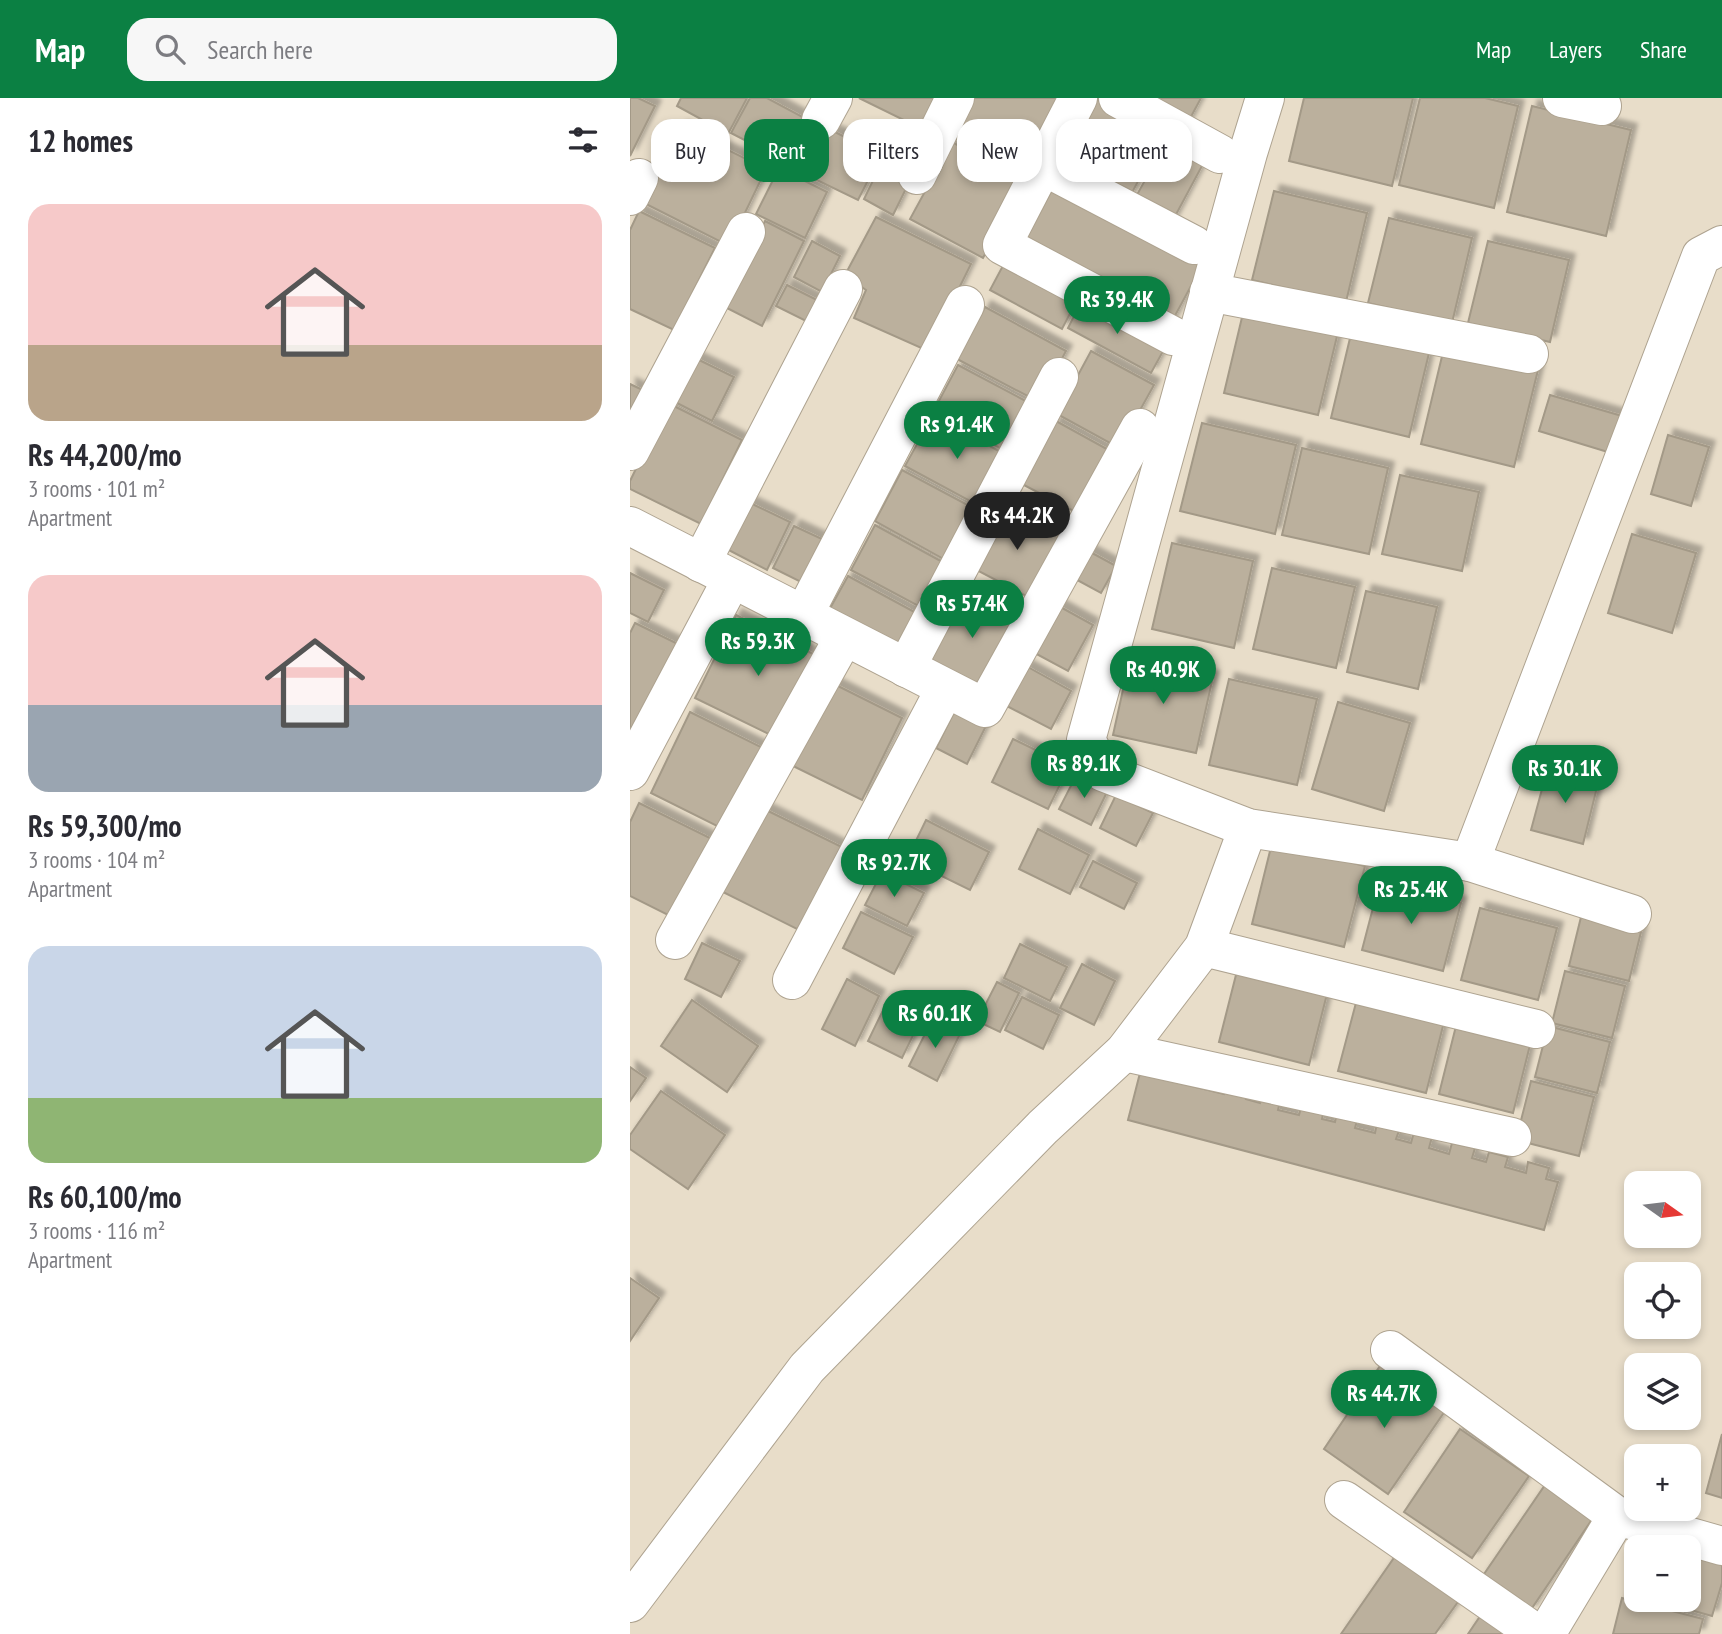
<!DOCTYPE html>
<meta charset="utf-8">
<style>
body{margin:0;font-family:"PT Sans Narrow",sans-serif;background:#f7f7f7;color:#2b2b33;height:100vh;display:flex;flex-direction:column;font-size:26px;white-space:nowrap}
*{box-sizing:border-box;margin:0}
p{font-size:23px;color:#7c7c81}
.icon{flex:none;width:38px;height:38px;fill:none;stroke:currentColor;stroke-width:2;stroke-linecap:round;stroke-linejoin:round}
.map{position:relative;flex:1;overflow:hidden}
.panel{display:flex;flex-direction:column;background:#fff;width:630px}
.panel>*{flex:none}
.guide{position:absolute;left:21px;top:21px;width:665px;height:63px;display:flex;gap:14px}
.needle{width:46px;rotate:104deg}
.buttons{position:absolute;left:994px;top:1073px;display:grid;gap:14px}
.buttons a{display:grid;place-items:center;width:77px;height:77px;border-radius:14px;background:#fff;box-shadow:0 4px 10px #0003;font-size:35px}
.price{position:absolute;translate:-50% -60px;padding:0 16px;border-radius:24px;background:#0b8043;color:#fff;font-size:23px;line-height:46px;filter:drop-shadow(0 2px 4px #0008)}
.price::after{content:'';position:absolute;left:50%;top:42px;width:21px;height:16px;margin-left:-10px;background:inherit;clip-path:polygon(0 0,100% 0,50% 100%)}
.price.current{background:#222;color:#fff}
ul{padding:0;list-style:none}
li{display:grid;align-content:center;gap:14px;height:371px;padding:0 28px}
li span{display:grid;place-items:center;height:217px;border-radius:21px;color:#555}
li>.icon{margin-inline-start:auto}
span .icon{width:126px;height:126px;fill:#fffc;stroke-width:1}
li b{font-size:30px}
h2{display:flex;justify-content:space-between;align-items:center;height:84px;padding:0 28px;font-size:30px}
.pill{padding:0 24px;border-radius:21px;background:#fff;box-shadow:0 4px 10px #0003;font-size:24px;line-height:63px}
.pill.current{background:#0b8043;color:#fff}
header{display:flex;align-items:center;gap:42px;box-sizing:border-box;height:98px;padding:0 35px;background:#0b8043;color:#fff}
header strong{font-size:33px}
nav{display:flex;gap:38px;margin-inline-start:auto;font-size:24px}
.search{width:490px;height:63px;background:#f7f7f7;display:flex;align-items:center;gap:18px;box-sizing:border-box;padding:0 24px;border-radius:21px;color:#7c7c81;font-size:26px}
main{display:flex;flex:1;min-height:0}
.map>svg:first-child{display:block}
</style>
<header>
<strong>Map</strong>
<div class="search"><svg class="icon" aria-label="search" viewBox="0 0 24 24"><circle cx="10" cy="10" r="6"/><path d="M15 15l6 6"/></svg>Search here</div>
<nav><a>Map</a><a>Layers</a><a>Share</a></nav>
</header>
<main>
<section class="panel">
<h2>12 homes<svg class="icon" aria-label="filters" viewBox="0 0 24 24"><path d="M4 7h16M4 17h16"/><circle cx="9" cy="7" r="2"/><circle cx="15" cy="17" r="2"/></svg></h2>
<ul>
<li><span style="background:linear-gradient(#f6c9c9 65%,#b9a48a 0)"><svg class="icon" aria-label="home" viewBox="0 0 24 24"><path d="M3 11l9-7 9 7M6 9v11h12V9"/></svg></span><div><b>Rs 44,200/mo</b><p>3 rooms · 101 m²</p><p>Apartment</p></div></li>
<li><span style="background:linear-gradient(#f6c9c9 60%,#9aa5b1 0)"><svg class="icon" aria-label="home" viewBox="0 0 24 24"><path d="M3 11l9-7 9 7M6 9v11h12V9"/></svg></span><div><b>Rs 59,300/mo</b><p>3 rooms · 104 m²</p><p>Apartment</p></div></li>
<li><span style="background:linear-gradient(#c9d6e8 70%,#8fb573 0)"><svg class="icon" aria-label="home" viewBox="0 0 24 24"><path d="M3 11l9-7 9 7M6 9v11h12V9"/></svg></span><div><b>Rs 60,100/mo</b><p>3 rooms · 116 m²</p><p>Apartment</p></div></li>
</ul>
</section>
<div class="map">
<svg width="1092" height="1536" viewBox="0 0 1092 1536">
<defs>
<filter id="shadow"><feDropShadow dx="6" dy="-6" stdDeviation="2" flood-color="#0004"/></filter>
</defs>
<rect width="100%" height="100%" fill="#e8ddc9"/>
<g fill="#bbb09d" stroke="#a39987" stroke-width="2" filter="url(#shadow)">
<polygon points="0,0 8,0 25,8 0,58"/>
<polygon points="51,0 117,0 98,36 47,8"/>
<polygon points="120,0 137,0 182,24 153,62 101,35"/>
<polygon points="229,0 317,0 300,35"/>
<polygon points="344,0 433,0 392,77 323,39"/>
<polygon points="505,0 571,0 556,28"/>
<polygon points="674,0 783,0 762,88 659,63"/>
<polygon points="790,0 855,0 888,8 864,110 769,87"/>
<polygon points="466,1 533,37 498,102 430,66"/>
<polygon points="902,8 1001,32 976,138 877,114"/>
<polygon points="185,24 251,57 228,102 162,70"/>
<polygon points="52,29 136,71 99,148 14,105"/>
<polygon points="268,31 298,46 263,117 234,101"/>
<polygon points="322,44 394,83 353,160 280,121"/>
<polygon points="535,46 573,66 542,124 503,104"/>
<polygon points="149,70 197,94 175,140 126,116"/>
<polygon points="427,82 575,162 540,227 393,146"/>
<polygon points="644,93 737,115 716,204 622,182"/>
<polygon points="9,113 85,150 44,232 0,211 0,132"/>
<polygon points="246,119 341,166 298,253 224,220 236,192 215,177"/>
<polygon points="759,120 842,140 822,225 738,205"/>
<polygon points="135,123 174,143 132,228 93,208"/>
<polygon points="182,143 210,158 192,194 164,179"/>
<polygon points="858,143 939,162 920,244 838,225"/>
<polygon points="376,162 447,202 432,231 360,192"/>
<polygon points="157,187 187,202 176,223 146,208"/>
<polygon points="453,200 537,246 521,275 438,230"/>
<polygon points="355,209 436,253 409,304 327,261"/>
<polygon points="614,211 708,234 688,317 594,295"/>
<polygon points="721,236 799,255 779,339 701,320"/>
<polygon points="814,250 908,272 884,369 791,346"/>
<polygon points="461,253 524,287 489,350 427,316"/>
<polygon points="65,260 104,279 82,323 43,303"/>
<polygon points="328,267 405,308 379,355 303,314"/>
<polygon points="0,286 19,295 0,334"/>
<polygon points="920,297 992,318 981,355 909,333"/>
<polygon points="38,305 112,342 71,426 0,391 0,383"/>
<polygon points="303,317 378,358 351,409 275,368"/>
<polygon points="426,323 484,355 451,417 392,386"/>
<polygon points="572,325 666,347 645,436 550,413"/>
<polygon points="1038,337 1079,349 1061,408 1021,396"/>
<polygon points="672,350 758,370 739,456 652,437"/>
<polygon points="272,372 347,412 319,464 245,423"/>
<polygon points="770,377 849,394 832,473 752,456"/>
<polygon points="112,401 160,424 137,472 89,447"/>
<polygon points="374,407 433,440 400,500 341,469"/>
<polygon points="245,427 318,467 294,511 221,472"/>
<polygon points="164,428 192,441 171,484 143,470"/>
<polygon points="1002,436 1066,455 1042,535 978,515"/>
<polygon points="542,445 623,463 604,550 522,531"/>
<polygon points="453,450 486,468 471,495 438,477"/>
<polygon points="642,470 725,489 706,570 623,551"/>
<polygon points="0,475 34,492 18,524 0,515"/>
<polygon points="218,478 290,517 270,553 198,514"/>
<polygon points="332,491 389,522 352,592 295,561"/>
<polygon points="736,493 807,509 788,591 717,574"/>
<polygon points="425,506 463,527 438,573 401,553"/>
<polygon points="106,517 191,560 151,642 65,600"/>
<polygon points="5,525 52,548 0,637 0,535"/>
<polygon points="500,560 583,579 566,655 483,637"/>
<polygon points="396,568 441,593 421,631 375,607"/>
<polygon points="599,581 687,601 667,687 579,667"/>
<polygon points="202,585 272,620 232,702 161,667"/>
<polygon points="708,604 780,625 754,713 682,691"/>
<polygon points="325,612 356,628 337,666 306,650"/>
<polygon points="60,614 135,651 95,732 21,695"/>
<polygon points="383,641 439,668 418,711 362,684"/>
<polygon points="918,669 969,681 953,746 901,732"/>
<polygon points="447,676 478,692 461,727 429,711"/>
<polygon points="486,697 523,715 506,748 470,730"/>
<polygon points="9,705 86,743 48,822 0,798 0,724"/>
<polygon points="132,710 220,753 179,837 91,793"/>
<polygon points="296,722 359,754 340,792 277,761"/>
<polygon points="408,731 459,757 440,796 389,771"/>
<polygon points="642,745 735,768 714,849 622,826"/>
<polygon points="463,763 507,785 494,811 450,789"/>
<polygon points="252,774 294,795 277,828 235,807"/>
<polygon points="750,783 831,805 813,873 732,852"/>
<polygon points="850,810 927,830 908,902 831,882"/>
<polygon points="231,814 283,839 264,876 213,850"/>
<polygon points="951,819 1011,834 999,883 939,868"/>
<polygon points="72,845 110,863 91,899 55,881"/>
<polygon points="390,846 437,869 420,903 374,880"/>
<polygon points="452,866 485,883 464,927 430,910"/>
<polygon points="608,869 698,892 679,967 589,944"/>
<polygon points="935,873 995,888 982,940 922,925"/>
<polygon points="217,881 249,898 225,948 192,931"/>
<polygon points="367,884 389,895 370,934 347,923"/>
<polygon points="392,899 429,917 413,951 375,932"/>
<polygon points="727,901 814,924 796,995 708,973"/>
<polygon points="62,902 128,948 97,994 31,948"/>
<polygon points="258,902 292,919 272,960 238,943"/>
<polygon points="828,920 902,939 883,1015 809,996"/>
<polygon points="302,922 330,936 307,983 279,968"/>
<polygon points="918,928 980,944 967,995 905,979"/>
<polygon points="0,969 16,980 0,1003"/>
<polygon points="510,975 594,996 596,985 619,991 616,1001 630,1005 633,994 651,999 648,1012 669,1017 672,1005 694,1011 692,1021 705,1024 707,1014 728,1019 725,1030 745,1035 747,1025 770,1030 766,1041 781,1045 784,1034 802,1039 799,1050 819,1056 822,1045 845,1050 842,1060 856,1064 859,1054 878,1059 875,1069 896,1075 898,1064 919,1070 916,1081 928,1084 914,1132 498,1022"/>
<polygon points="901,983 964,999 949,1058 886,1042"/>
<polygon points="31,993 95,1037 58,1091 0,1051 0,1037"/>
<polygon points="0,1180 29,1200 0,1243"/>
<polygon points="750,1268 815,1313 758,1396 694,1351"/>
<polygon points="830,1331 899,1378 842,1460 774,1414"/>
<polygon points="1092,1336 1092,1400 1076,1395"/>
<polygon points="915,1387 963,1420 900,1513 852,1479"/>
<polygon points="1059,1451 1092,1460 1092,1485 1082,1518 1039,1506 1040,1502 1059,1502"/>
<polygon points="766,1457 830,1501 805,1536 711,1536"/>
<polygon points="992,1500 1073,1521 1069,1536 983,1536"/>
<polygon points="853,1514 884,1536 838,1536"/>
</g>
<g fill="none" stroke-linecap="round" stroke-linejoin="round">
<g stroke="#aea390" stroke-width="40">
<g id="street">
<polyline points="448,0 372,147 543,238"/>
<polyline points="488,0 590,56"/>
<polyline points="635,0 618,55 456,642 473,674 618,730 840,764 1071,158 1092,147"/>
<polyline points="932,0 972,8"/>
<polyline points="191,22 203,0"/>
<polyline points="413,68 564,147"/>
<polyline points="287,77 325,0"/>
<polyline points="0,98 9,80"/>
<polyline points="579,194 899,256"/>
<polyline points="0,353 116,134"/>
<polyline points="0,428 355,610 510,330"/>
<polyline points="71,465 213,191"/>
<polyline points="173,518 335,207"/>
<polyline points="276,570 429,279"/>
<polyline points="0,673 102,481"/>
<polyline points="840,764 1002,816"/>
<polyline points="45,842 214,539"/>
<polyline points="574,849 906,931"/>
<polyline points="162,882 315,591"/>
<polyline points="494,954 882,1039"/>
<polyline points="760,1252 987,1418 1092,1448"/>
<polyline points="714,1402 907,1536"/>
<polyline points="0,1505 177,1270 413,1029 494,954 574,849 618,730"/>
<polyline points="916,1536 987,1418"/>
</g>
</g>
<use href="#street" stroke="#fff" stroke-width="38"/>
</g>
</svg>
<div class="buttons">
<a><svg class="needle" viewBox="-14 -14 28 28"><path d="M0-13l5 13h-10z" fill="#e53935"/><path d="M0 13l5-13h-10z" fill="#7c7c81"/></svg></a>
<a><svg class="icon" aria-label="locate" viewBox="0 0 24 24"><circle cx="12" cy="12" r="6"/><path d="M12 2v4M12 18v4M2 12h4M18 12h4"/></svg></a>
<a><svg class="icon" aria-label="layers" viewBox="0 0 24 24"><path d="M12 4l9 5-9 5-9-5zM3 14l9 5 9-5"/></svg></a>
<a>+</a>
<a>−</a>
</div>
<b class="price" style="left:487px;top:238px">Rs 39.4K</b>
<b class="price" style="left:327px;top:363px">Rs 91.4K</b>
<b class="price current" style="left:387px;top:454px">Rs 44.2K</b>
<b class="price" style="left:342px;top:542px">Rs 57.4K</b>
<b class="price" style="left:128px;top:580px">Rs 59.3K</b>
<b class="price" style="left:533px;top:608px">Rs 40.9K</b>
<b class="price" style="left:454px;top:702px">Rs 89.1K</b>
<b class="price" style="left:935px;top:707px">Rs 30.1K</b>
<b class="price" style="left:264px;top:801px">Rs 92.7K</b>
<b class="price" style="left:781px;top:828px">Rs 25.4K</b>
<b class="price" style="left:305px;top:952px">Rs 60.1K</b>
<b class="price" style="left:754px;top:1332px">Rs 44.7K</b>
<div class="guide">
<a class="pill">Buy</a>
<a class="pill current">Rent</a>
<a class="pill">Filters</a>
<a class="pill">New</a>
<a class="pill">Apartment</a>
</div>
</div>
</main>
